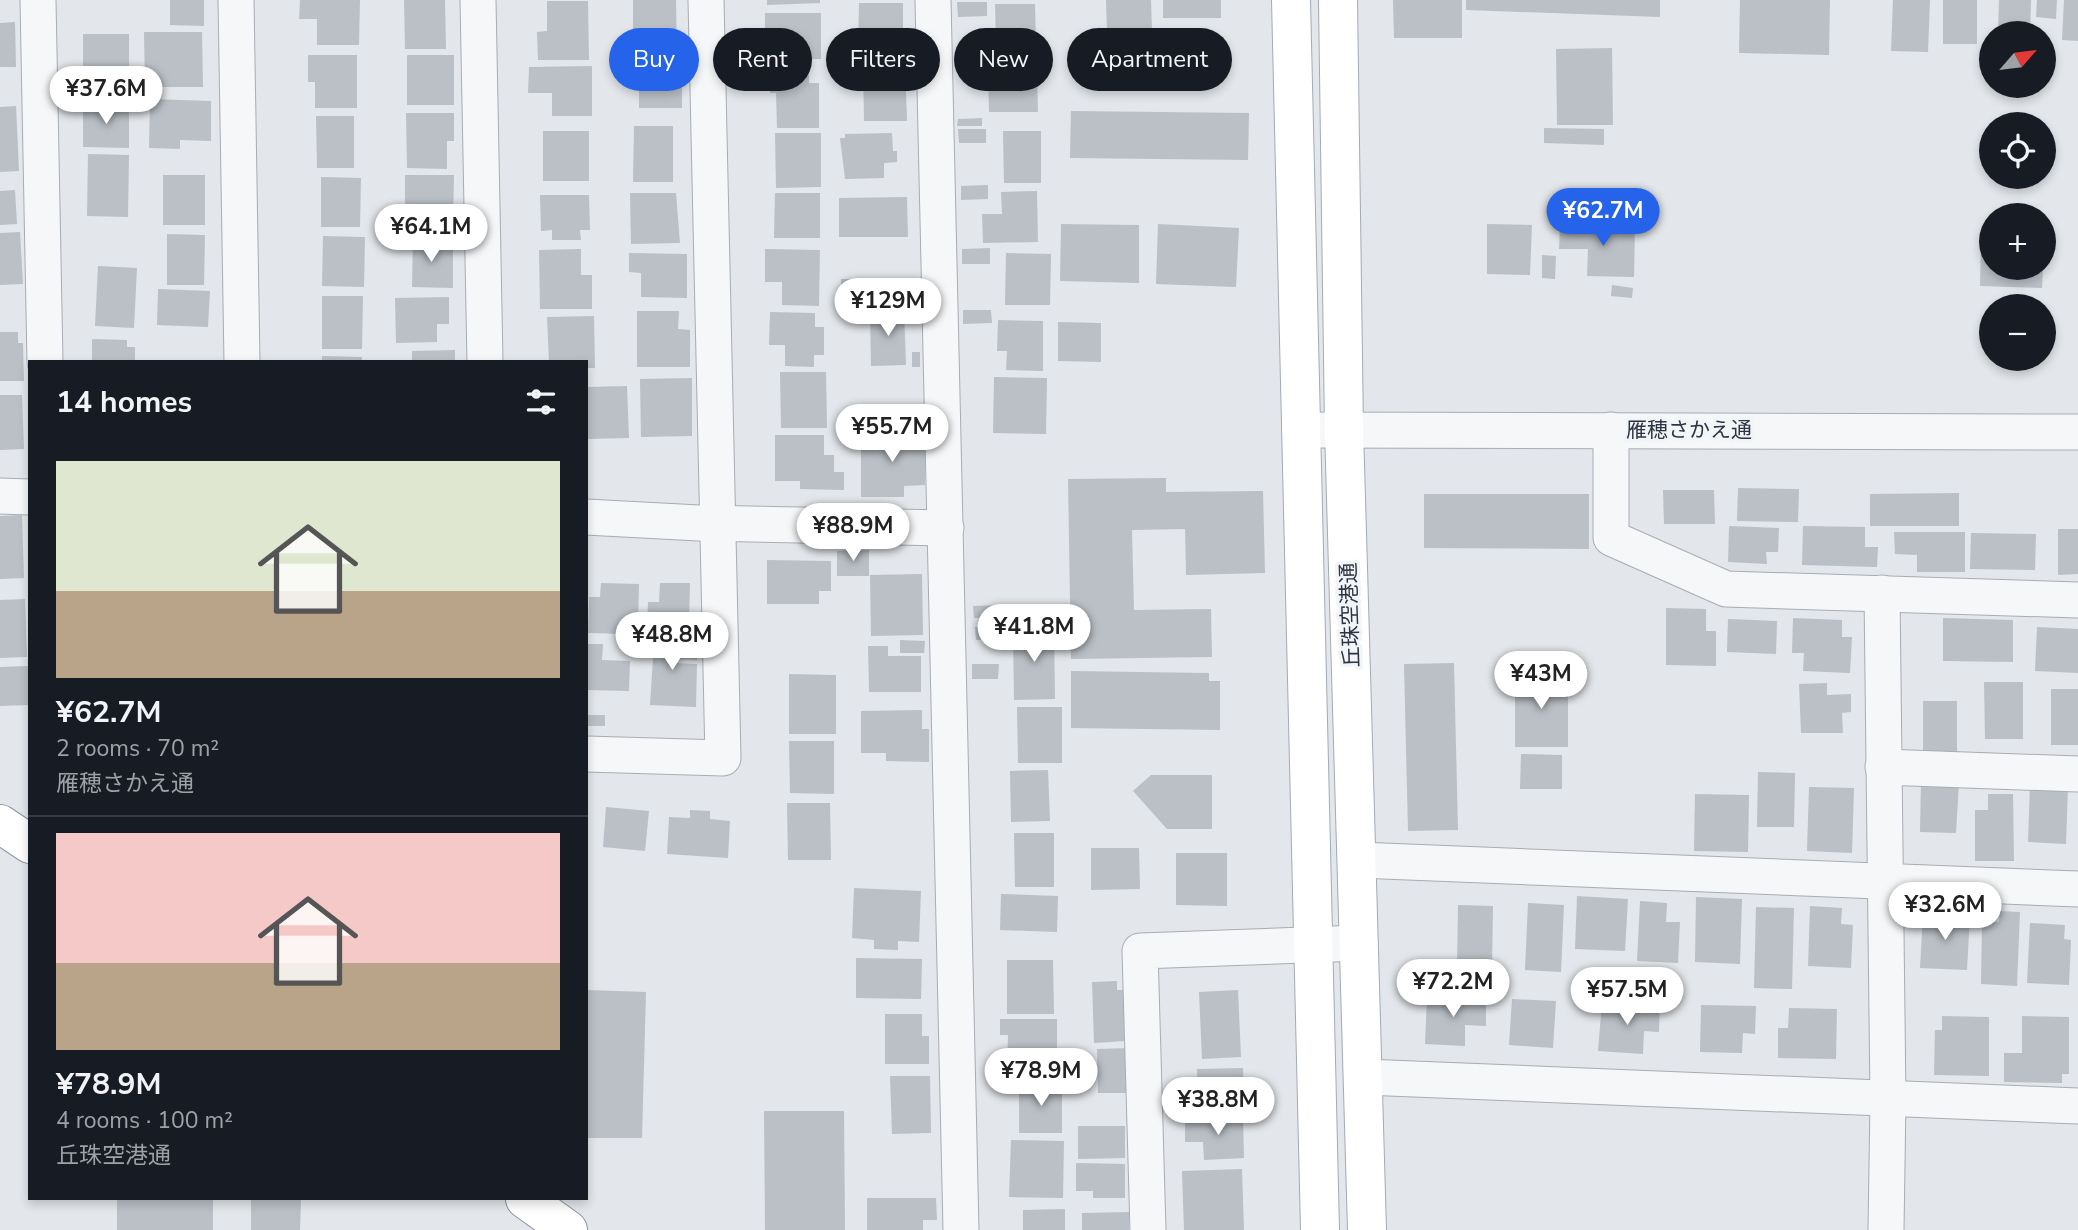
<!DOCTYPE html>
<meta charset="utf-8">
<style>
body{margin:0;font-family:"Nunito Sans","Noto Sans JP",sans-serif;background:#20242c;color:#f1f3f6;height:100vh;display:flex;flex-direction:column;font-size:26px;white-space:nowrap}
*{box-sizing:border-box;margin:0}
p{font-size:23px;color:#9ea1a6}
.icon{flex:none;width:38px;height:38px;fill:none;stroke:currentColor;stroke-width:2;stroke-linecap:round;stroke-linejoin:round}
.map{position:relative;flex:1;overflow:hidden}
.panel{position:absolute;left:28px;top:360px;width:560px;height:840px;display:flex;flex-direction:column;background:#171b24;border-radius:0px;box-shadow:0 4px 10px #0003}
.panel>*{flex:none}
.banner{position:absolute;left:609px;top:28px;width:665px;height:63px;display:flex;gap:14px}
.needle{width:46px;rotate:62deg}
.buttons{position:absolute;left:1979px;top:21px;display:grid;gap:14px}
.buttons a{display:grid;place-items:center;width:77px;height:77px;border-radius:50%;background:#171b24;box-shadow:0 4px 10px #0003;font-size:35px}
.price{position:absolute;translate:-50% -60px;padding:0 16px;border-radius:24px;background:#fff;color:#222;font-size:23px;line-height:46px;filter:drop-shadow(0 2px 4px #0008)}
.price::after{content:'';position:absolute;left:50%;top:42px;width:21px;height:16px;margin-left:-10px;background:inherit;clip-path:polygon(0 0,100% 0,50% 100%)}
.price.on{background:#2563eb;color:#fff}
ul{padding:0;list-style:none}
li{display:grid;align-content:center;gap:14px;height:371px;padding:0 28px}
li+li{border-top:2px solid #363941}
li span{display:grid;place-items:center;height:217px;border-radius:0px;color:#555}
li>.icon{margin-inline-start:auto}
span .icon{width:126px;height:126px;fill:#fffc;stroke-width:1}
li b{font-size:30px}
h2{display:flex;justify-content:space-between;align-items:center;height:84px;padding:0 28px;font-size:30px}
.pill{padding:0 24px;border-radius:32px;background:#171b24;box-shadow:0 4px 10px #0003;font-size:24px;line-height:63px}
.pill.on{background:#2563eb;color:#fff}
.map>svg:first-child{display:block}
</style>
<div class="map">
<svg width="2078" height="1230" viewBox="0 0 2078 1230">
<rect width="100%" height="100%" fill="#e3e6ea"/>
<g fill="#bac0c6">
<polygon points="170,0 204,0 204,26 170,25"/>
<polygon points="300,0 360,0 359,45 317,45 317,19 299,19"/>
<polygon points="404,0 445,0 446,49 405,49"/>
<polygon points="633,0 676,0 677,58 633,58"/>
<polygon points="767,0 820,0 820,3 767,5"/>
<polygon points="1106,0 1151,0 1153,61 1108,62"/>
<rect x="1163" y="0" width="58" height="18"/>
<polygon points="1393,0 1462,0 1462,38 1394,38"/>
<polygon points="1466,0 1660,0 1660,17 1466,10"/>
<polygon points="1740,0 1830,0 1829,55 1739,53"/>
<polygon points="1893,0 1930,0 1928,52 1891,51"/>
<rect x="1943" y="0" width="34" height="44"/>
<polygon points="1999,0 2031,0 2030,33 1998,32"/>
<polygon points="2037,0 2057,0 2056,19 2036,17"/>
<polygon points="2064,0 2078,0 2078,41 2062,40"/>
<polygon points="547,1 588,1 589,60 538,60 537,32 547,31"/>
<polygon points="957,2 987,2 987,16 958,17"/>
<polygon points="859,3 903,3 903,52 858,51"/>
<polygon points="995,4 1035,4 1038,112 989,112 987,43 996,42"/>
<polygon points="765,13 821,13 821,59 780,59 780,39 765,40"/>
<polygon points="15,22 16,67 0,67 0,23"/>
<polygon points="144,32 202,32 203,87 145,87"/>
<rect x="83" y="34" width="46" height="63"/>
<polygon points="1612,48 1613,125 1557,125 1556,49"/>
<polygon points="308,55 357,55 357,108 315,108 315,82 308,82"/>
<rect x="407" y="55" width="47" height="50"/>
<polygon points="863,61 905,61 907,121 864,121"/>
<polygon points="592,66 592,116 552,116 552,93 528,93 529,67"/>
<polygon points="628,67 682,67 682,108 639,108 639,84 628,84"/>
<polygon points="770,70 809,70 809,83 819,83 819,128 777,128 776,93 770,93"/>
<polygon points="150,99 211,101 211,141 180,140 180,149 149,148"/>
<polygon points="83,105 129,105 129,148 83,147"/>
<polygon points="16,106 19,171 0,172 0,107"/>
<polygon points="1071,111 1249,113 1248,160 1070,158"/>
<polygon points="406,113 454,113 454,141 447,141 447,169 407,168"/>
<polygon points="316,116 354,116 354,168 317,168"/>
<polygon points="982,118 982,126 957,126 958,119"/>
<polygon points="634,126 673,126 673,182 633,182"/>
<polygon points="1544,128 1604,129 1604,145 1544,143"/>
<polygon points="958,129 986,129 986,143 959,143"/>
<rect x="543" y="131" width="46" height="50"/>
<polygon points="1003,131 1041,131 1041,183 1004,183"/>
<polygon points="775,133 821,133 821,187 776,188"/>
<polygon points="892,133 893,151 897,151 897,162 884,163 884,178 845,179 840,138 845,138 845,134"/>
<polygon points="88,154 129,155 128,217 87,216"/>
<rect x="163" y="175" width="42" height="50"/>
<polygon points="405,175 454,175 453,225 416,224 417,216 405,216"/>
<polygon points="321,177 361,178 360,227 321,227"/>
<polygon points="988,185 988,199 961,200 961,186"/>
<polygon points="15,190 17,224 0,225 0,191"/>
<polygon points="1037,191 1038,242 983,243 982,214 1002,214 1001,192"/>
<polygon points="630,193 676,193 680,243 631,244"/>
<polygon points="775,193 820,193 820,238 774,238"/>
<polygon points="540,195 589,195 590,230 580,230 581,240 552,240 552,230 541,231"/>
<polygon points="907,197 908,237 839,237 839,198"/>
<polygon points="1061,224 1139,225 1139,283 1060,281"/>
<polygon points="1158,224 1239,228 1236,287 1156,284"/>
<polygon points="1487,224 1532,225 1530,275 1487,274"/>
<polygon points="1560,224 1635,226 1634,277 1587,276 1588,249 1559,249"/>
<polygon points="20,232 23,284 0,285 0,233"/>
<polygon points="167,234 205,235 204,285 167,285"/>
<polygon points="323,236 365,237 364,287 322,286"/>
<polygon points="413,236 435,236 435,249 453,250 453,288 412,287"/>
<polygon points="1981,242 1992,242 1992,268 2043,268 2042,288 1980,286"/>
<polygon points="990,248 990,264 962,264 962,249"/>
<polygon points="581,249 581,275 592,275 592,309 540,309 539,250"/>
<polygon points="765,249 820,250 819,306 782,305 782,282 765,282"/>
<polygon points="629,253 687,254 687,298 641,297 641,273 629,272"/>
<polygon points="1006,253 1051,254 1050,305 1005,305"/>
<polygon points="1542,255 1556,256 1555,279 1542,278"/>
<polygon points="98,266 137,268 134,328 95,326"/>
<polygon points="841,279 860,279 861,298 841,298"/>
<polygon points="1612,285 1633,288 1632,298 1611,296"/>
<polygon points="158,289 210,291 208,327 157,325"/>
<polygon points="322,296 363,296 362,349 322,349"/>
<polygon points="449,297 449,324 437,324 437,342 396,343 395,298"/>
<polygon points="904,310 906,365 871,366 870,311"/>
<polygon points="963,310 991,310 992,323 963,324"/>
<polygon points="637,311 679,311 678,329 690,330 690,367 637,367"/>
<polygon points="770,312 815,313 815,327 824,327 824,355 814,355 814,367 785,366 785,345 769,345"/>
<polygon points="594,316 595,368 586,368 586,362 549,362 547,317"/>
<polygon points="998,320 1043,321 1043,371 1006,370 1007,351 997,351"/>
<polygon points="1058,322 1101,323 1101,362 1058,361"/>
<polygon points="0,332 18,332 18,343 23,343 24,381 0,381"/>
<polygon points="92,339 127,340 127,347 135,347 135,362 92,362"/>
<polygon points="455,350 455,362 412,362 412,351"/>
<rect x="912" y="352" width="8" height="15"/>
<polygon points="322,356 362,357 362,362 322,362"/>
<polygon points="780,372 826,372 827,428 781,428"/>
<polygon points="994,377 1047,378 1046,434 993,433"/>
<polygon points="692,378 692,436 641,437 640,379"/>
<polygon points="627,386 629,438 586,439 586,387"/>
<polygon points="0,395 22,395 24,449 0,450"/>
<polygon points="861,434 925,434 925,485 904,486 904,497 861,497"/>
<polygon points="775,435 824,435 824,455 834,455 834,472 844,472 844,490 800,489 800,481 775,481"/>
<polygon points="1166,478 1166,492 1263,491 1265,573 1186,575 1185,529 1132,530 1134,610 1211,609 1212,657 1071,659 1068,479"/>
<polygon points="1738,488 1799,489 1798,522 1737,521"/>
<polygon points="1663,490 1714,490 1715,524 1664,524"/>
<polygon points="1959,493 1959,526 1870,526 1870,494"/>
<polygon points="1424,494 1589,494 1589,549 1424,548"/>
<polygon points="22,515 24,578 0,579 0,516"/>
<polygon points="1729,526 1779,528 1778,552 1766,552 1767,564 1728,562"/>
<polygon points="1803,526 1865,527 1865,547 1878,547 1877,567 1802,565"/>
<polygon points="2058,529 2078,529 2078,574 2058,575"/>
<polygon points="1894,532 1965,532 1965,572 1917,572 1917,555 1895,554"/>
<polygon points="1971,533 2036,534 2035,570 1970,569"/>
<polygon points="869,550 869,576 837,576 837,551"/>
<polygon points="767,560 831,561 831,591 819,591 819,604 767,604"/>
<polygon points="922,574 923,635 871,636 870,575"/>
<polygon points="601,583 639,584 638,626 623,626 623,634 588,633 589,597 600,597"/>
<polygon points="660,583 690,583 689,621 665,621 665,630 647,630 648,602 659,602"/>
<polygon points="25,599 27,657 0,658 0,600"/>
<polygon points="1003,605 1003,617 974,618 973,606"/>
<polygon points="1666,608 1706,609 1706,631 1716,631 1716,666 1666,665"/>
<polygon points="1793,618 1842,620 1842,637 1852,637 1850,673 1803,671 1804,653 1792,653"/>
<polygon points="1943,618 2013,620 2013,662 1943,661"/>
<polygon points="1728,619 1777,621 1776,654 1727,652"/>
<polygon points="1004,626 1004,640 976,640 975,627"/>
<polygon points="2037,627 2078,629 2078,673 2035,671"/>
<polygon points="1054,628 1055,699 1014,700 1013,629"/>
<polygon points="643,639 698,641 697,660 674,659 674,663 697,664 696,707 650,705 653,658 642,658"/>
<polygon points="900,640 925,641 924,653 900,653"/>
<polygon points="586,644 603,644 602,660 630,661 629,691 586,690"/>
<polygon points="868,646 888,646 888,656 921,656 921,692 869,692"/>
<polygon points="1454,663 1458,830 1408,831 1404,664"/>
<polygon points="972,664 999,664 998,679 972,679"/>
<polygon points="29,666 29,705 0,706 0,667"/>
<polygon points="1071,671 1209,673 1209,681 1220,681 1220,730 1071,728"/>
<polygon points="1559,673 1559,692 1568,692 1568,747 1515,747 1515,674"/>
<polygon points="789,674 836,675 836,734 789,734"/>
<polygon points="1984,682 2023,682 2023,739 1985,739"/>
<polygon points="1827,683 1827,695 1851,694 1851,712 1842,713 1843,733 1801,733 1799,684"/>
<rect x="2051" y="689" width="27" height="56"/>
<polygon points="1923,701 1957,701 1957,756 1923,755"/>
<polygon points="1017,707 1062,707 1062,763 1018,763"/>
<polygon points="922,710 922,729 929,729 929,762 886,761 886,753 861,753 861,711"/>
<rect x="586" y="715" width="19" height="11"/>
<polygon points="789,741 834,741 834,794 790,793"/>
<polygon points="1521,754 1562,755 1562,789 1520,789"/>
<polygon points="1048,770 1050,821 1011,822 1010,771"/>
<polygon points="1758,772 1795,773 1794,827 1757,827"/>
<polygon points="1151,775 1212,775 1212,829 1167,829 1133,791"/>
<polygon points="1921,781 1959,783 1956,833 1920,832"/>
<polygon points="2030,784 2068,786 2066,844 2028,842"/>
<polygon points="1809,787 1854,788 1852,853 1807,851"/>
<polygon points="1695,794 1749,795 1748,852 1694,851"/>
<polygon points="1988,794 2013,794 2014,861 1975,861 1975,810 1988,810"/>
<polygon points="787,803 830,803 831,860 788,860"/>
<polygon points="606,807 649,811 645,851 603,847"/>
<polygon points="690,810 710,811 710,819 730,821 728,858 667,854 669,817 690,818"/>
<polygon points="1014,833 1054,833 1054,887 1015,887"/>
<polygon points="1091,848 1139,848 1140,889 1091,890"/>
<polygon points="1176,853 1227,853 1227,906 1176,905"/>
<polygon points="854,888 921,891 919,942 898,941 898,950 874,949 874,940 852,938"/>
<polygon points="1001,894 1058,896 1057,932 1000,930"/>
<polygon points="1577,896 1628,899 1625,951 1575,949"/>
<polygon points="1696,897 1742,899 1740,964 1695,962"/>
<polygon points="1640,901 1667,903 1666,922 1680,922 1678,963 1637,961"/>
<polygon points="1528,903 1564,905 1561,972 1525,970"/>
<polygon points="1458,905 1493,906 1492,967 1457,966"/>
<polygon points="1810,906 1842,908 1841,924 1853,925 1851,968 1808,966"/>
<polygon points="1756,907 1794,908 1792,989 1754,988"/>
<polygon points="2000,911 2020,912 2017,986 1981,984 1982,921 1999,922"/>
<polygon points="1923,914 1970,916 1967,970 1920,968"/>
<polygon points="2030,923 2065,925 2064,939 2071,940 2069,985 2027,983"/>
<polygon points="856,958 922,959 921,999 856,998"/>
<polygon points="1007,960 1053,960 1054,1014 1007,1014"/>
<polygon points="1117,981 1117,990 1124,990 1126,1041 1094,1043 1092,982"/>
<polygon points="586,990 646,992 642,1138 586,1138"/>
<polygon points="1238,990 1241,1057 1202,1059 1199,992"/>
<polygon points="1427,996 1486,998 1486,1026 1465,1025 1465,1046 1425,1044"/>
<polygon points="1512,999 1556,1001 1553,1048 1509,1045"/>
<polygon points="1602,1002 1660,1006 1659,1032 1644,1031 1643,1054 1598,1051"/>
<polygon points="1701,1005 1756,1006 1755,1034 1743,1033 1742,1053 1700,1052"/>
<polygon points="1789,1008 1837,1009 1836,1059 1778,1058 1778,1028 1788,1028"/>
<polygon points="885,1014 922,1014 922,1036 929,1036 929,1064 885,1064"/>
<polygon points="1942,1016 1989,1017 1989,1076 1934,1075 1935,1030 1942,1030"/>
<polygon points="2022,1016 2069,1017 2069,1074 2062,1074 2062,1083 2004,1082 2004,1053 2022,1053"/>
<polygon points="1000,1019 1057,1019 1057,1075 1007,1074 1008,1035 1000,1035"/>
<polygon points="1130,1048 1131,1093 1098,1093 1097,1049"/>
<polygon points="1243,1068 1244,1112 1198,1112 1197,1069"/>
<polygon points="890,1076 930,1076 931,1133 892,1134"/>
<rect x="1019" y="1082" width="43" height="51"/>
<polygon points="764,1111 844,1111 845,1230 765,1230"/>
<polygon points="1243,1118 1244,1158 1204,1160 1203,1142 1185,1142 1185,1120"/>
<polygon points="1078,1126 1125,1126 1125,1158 1078,1159"/>
<polygon points="1011,1140 1064,1141 1063,1198 1009,1197"/>
<polygon points="1076,1163 1125,1164 1125,1198 1093,1198 1093,1191 1076,1191"/>
<polygon points="1242,1169 1244,1230 1184,1230 1182,1171"/>
<polygon points="867,1198 936,1198 937,1220 923,1220 923,1230 867,1230"/>
<rect x="117" y="1199" width="96" height="31"/>
<polygon points="251,1199 301,1199 300,1230 251,1230"/>
<polygon points="1065,1209 1065,1230 1023,1230 1023,1210"/>
<polygon points="1129,1212 1129,1230 1082,1230 1082,1213"/>
</g>
<g fill="none" stroke-linecap="round" stroke-linejoin="round">
<g stroke="#a8adb4" stroke-width="37">
<g id="minor">
<polyline points="38,0 45,362"/>
<polyline points="236,0 242,362"/>
<polyline points="478,0 485,362"/>
<polyline points="933,0 961,1230"/>
<polyline points="1300,430 2078,432"/>
<polyline points="1611,430 1611,538 1726,589 2078,600"/>
<polyline points="0,496 30,497"/>
<polyline points="586,517 699,523 946,528"/>
<polyline points="1882,593 1888,1100 1886,1230"/>
<polyline points="586,754 723,758 706,0"/>
<polyline points="1883,767 2078,774"/>
<polyline points="1358,860 2078,889"/>
<polyline points="1364,1077 2078,1106"/>
<polyline points="1148,1230 1140,951 1360,943"/>
</g>
</g>
<g stroke="#a3abb5" stroke-width="40">
<g id="major">
<polyline points="1291,0 1320,1230"/>
<polyline points="1338,0 1344,429 1367,1230"/>
</g>
</g>
<g stroke="#8b949f" stroke-width="40">
<g id="highway">
<polyline points="0,824 30,844"/>
<polyline points="525,1199 568,1230"/>
</g>
</g>
<use href="#minor" stroke="#f5f7f8" stroke-width="35"/>
<use href="#major" stroke="#fff" stroke-width="38"/>
<use href="#highway" stroke="#fff" stroke-width="38"/>
</g>
<g text-anchor="middle" stroke-width="7" stroke-linejoin="round" paint-order="stroke">
<g font-size="21" fill="#2c3541" stroke="#f2f5f7">
<text x="1689" y="437">雁穂さかえ通</text>
<text transform="translate(1350 615) rotate(-92)" y="7">丘珠空港通</text>
</g>
</g>
</svg>
<div class="buttons">
<a><svg class="needle" viewBox="-14 -14 28 28"><path d="M0-13l5 13h-10z" fill="#e53935"/><path d="M0 13l5-13h-10z" fill="#9ea1a6"/></svg></a>
<a><svg class="icon" aria-label="locate" viewBox="0 0 24 24"><circle cx="12" cy="12" r="6"/><path d="M12 2v4M12 18v4M2 12h4M18 12h4"/></svg></a>
<a>+</a>
<a>−</a>
</div>
<b class="price" style="left:106px;top:126px">¥37.6M</b>
<b class="price on" style="left:1603px;top:248px">¥62.7M</b>
<b class="price" style="left:431px;top:264px">¥64.1M</b>
<b class="price" style="left:888px;top:338px">¥129M</b>
<b class="price" style="left:892px;top:464px">¥55.7M</b>
<b class="price" style="left:853px;top:563px">¥88.9M</b>
<b class="price" style="left:1034px;top:664px">¥41.8M</b>
<b class="price" style="left:672px;top:672px">¥48.8M</b>
<b class="price" style="left:1541px;top:711px">¥43M</b>
<b class="price" style="left:1945px;top:942px">¥32.6M</b>
<b class="price" style="left:1453px;top:1019px">¥72.2M</b>
<b class="price" style="left:1627px;top:1027px">¥57.5M</b>
<b class="price" style="left:1041px;top:1108px">¥78.9M</b>
<b class="price" style="left:1218px;top:1137px">¥38.8M</b>
<div class="banner">
<a class="pill on">Buy</a>
<a class="pill">Rent</a>
<a class="pill">Filters</a>
<a class="pill">New</a>
<a class="pill">Apartment</a>
</div>
<section class="panel">
<h2>14 homes<svg class="icon" aria-label="filters" viewBox="0 0 24 24"><path d="M4 7h16M4 17h16"/><circle cx="9" cy="7" r="2"/><circle cx="15" cy="17" r="2"/></svg></h2>
<ul>
<li><span style="background:linear-gradient(#dfe7d0 60%,#b9a48a 0)"><svg class="icon" aria-label="home" viewBox="0 0 24 24"><path d="M3 11l9-7 9 7M6 9v11h12V9"/></svg></span><div><b>¥62.7M</b><p>2 rooms · 70 m²</p><p>雁穂さかえ通</p></div></li>
<li><span style="background:linear-gradient(#f6c9c9 60%,#b9a48a 0)"><svg class="icon" aria-label="home" viewBox="0 0 24 24"><path d="M3 11l9-7 9 7M6 9v11h12V9"/></svg></span><div><b>¥78.9M</b><p>4 rooms · 100 m²</p><p>丘珠空港通</p></div></li>
</ul>
</section>
</div>
